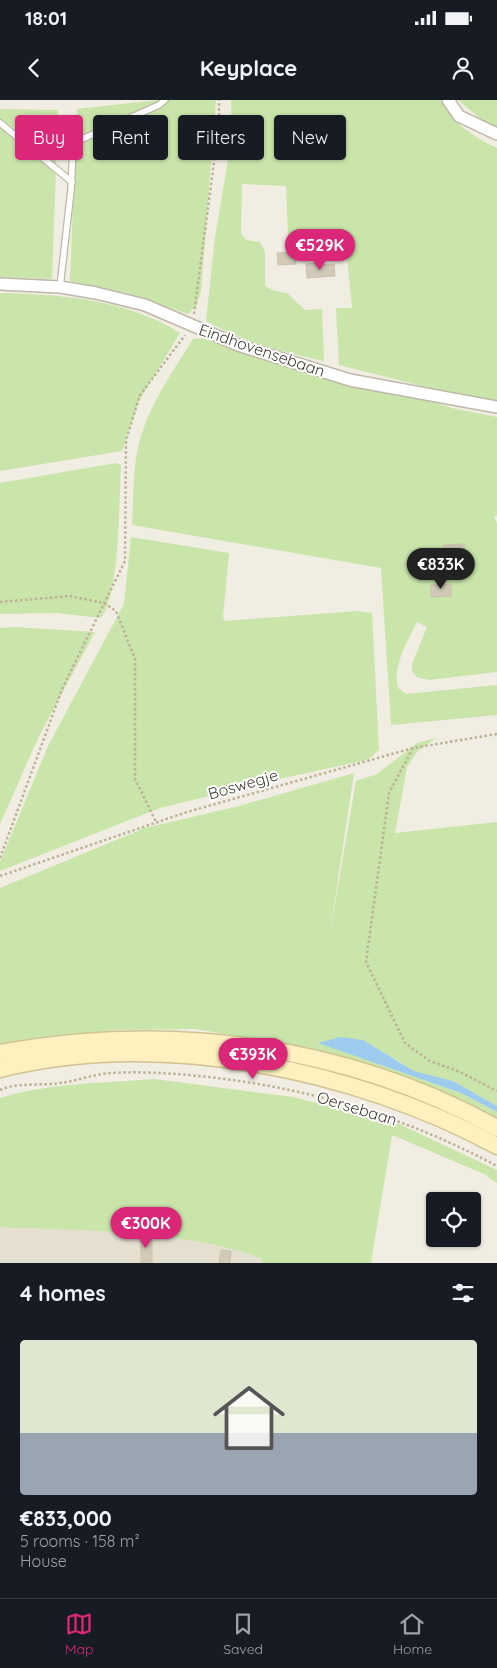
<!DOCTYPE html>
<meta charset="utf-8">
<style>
body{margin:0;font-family:Quicksand,sans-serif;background:#242831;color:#f1f3f6;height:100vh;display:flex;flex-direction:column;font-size:19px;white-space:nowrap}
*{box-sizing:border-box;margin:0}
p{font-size:16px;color:#9ea1a6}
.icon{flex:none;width:28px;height:28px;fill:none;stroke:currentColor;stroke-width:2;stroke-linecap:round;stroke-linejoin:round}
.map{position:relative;height:1163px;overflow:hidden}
.side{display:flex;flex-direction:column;background:#171b24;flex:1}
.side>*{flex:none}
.banner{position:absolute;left:15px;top:15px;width:468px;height:45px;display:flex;gap:10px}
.controls{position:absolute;left:426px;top:1092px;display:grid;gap:10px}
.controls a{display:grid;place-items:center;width:55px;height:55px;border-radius:5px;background:#171b24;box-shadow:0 1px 4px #0004;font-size:25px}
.price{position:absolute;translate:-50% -42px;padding:0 11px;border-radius:18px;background:#db2777;color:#fff;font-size:16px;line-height:32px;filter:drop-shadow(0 1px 2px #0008)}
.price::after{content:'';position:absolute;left:50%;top:30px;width:15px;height:11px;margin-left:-8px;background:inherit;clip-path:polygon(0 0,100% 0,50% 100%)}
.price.active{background:#222;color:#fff}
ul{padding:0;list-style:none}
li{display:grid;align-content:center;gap:10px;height:265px;padding:0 20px}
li+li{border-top:1px solid #363941}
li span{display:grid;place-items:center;height:155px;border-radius:5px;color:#555}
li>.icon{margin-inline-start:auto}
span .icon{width:90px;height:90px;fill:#fffc;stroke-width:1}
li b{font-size:21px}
h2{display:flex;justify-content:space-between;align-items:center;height:60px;padding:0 20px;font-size:21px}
.tag{padding:0 18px;border-radius:5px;background:#171b24;box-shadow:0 1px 4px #0004;font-size:18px;line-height:45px}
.tag.active{background:#db2777;color:#fff}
.status{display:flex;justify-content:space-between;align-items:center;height:35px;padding:0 25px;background:#171b24;direction:ltr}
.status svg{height:14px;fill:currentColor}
header{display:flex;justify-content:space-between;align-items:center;height:65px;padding:0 20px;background:#171b24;font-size:22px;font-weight:800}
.tab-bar{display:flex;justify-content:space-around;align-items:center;height:70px;border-top:1px solid #363941;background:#171b24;font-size:14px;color:#9ea1a6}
.tab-bar a{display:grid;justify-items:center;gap:2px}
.tab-bar .active{color:#db2777}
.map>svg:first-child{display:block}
</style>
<div class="status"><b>18:01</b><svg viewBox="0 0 49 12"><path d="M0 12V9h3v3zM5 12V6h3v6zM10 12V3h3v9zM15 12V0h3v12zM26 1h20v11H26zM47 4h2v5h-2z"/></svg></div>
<header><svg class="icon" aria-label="back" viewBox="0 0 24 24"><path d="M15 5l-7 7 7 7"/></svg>Keyplace<svg class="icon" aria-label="person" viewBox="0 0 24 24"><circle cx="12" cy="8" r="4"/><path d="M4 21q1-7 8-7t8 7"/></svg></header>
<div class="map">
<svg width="497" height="1163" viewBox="0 0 497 1163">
<rect width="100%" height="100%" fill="#f1ede2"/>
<polygon fill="#e5dfd0" points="0,1122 120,1123 352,1163 0,1163"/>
<g fill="#c9e5aa">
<polygon points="158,0 216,0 201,191 197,205 188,214 127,193 70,181 77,9"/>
<path d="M231 0H440C454 23 472 37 497 48V305L339 265 336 208H352L346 148 300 146 288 136 286 86 242 84 241 134 246 140 260 142 265 152V186L275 191 287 193 305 210 322 209 324 261C284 253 242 241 206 221L215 137 232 36Z"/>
<polygon points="458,0 497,0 497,28 482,20"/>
<polygon points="0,9 58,10 52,179 0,177"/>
<path d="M0 193C61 194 128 200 180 233L139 301 122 351 0 371Z"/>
<path d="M202 238 285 265 370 282 452 308 497 317V415L494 417 497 423V572L429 580 417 577 412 571V564L427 527 417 522C408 541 392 566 398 588L406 594 497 585V615L391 625 381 468 132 425C134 394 132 360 143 330 154 298 175 268 193 239Z"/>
<path d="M116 363 121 365C119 399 120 493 101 518L56 513 0 514V383Z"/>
<polygon points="131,437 229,453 223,517 225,521 358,511 372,513 379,650 370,658 362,661 270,681 160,708 0,771 0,762 48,646 124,504"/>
<polygon points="15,527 95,532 40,634 0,724 0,528"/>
<polygon points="436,638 417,652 407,667 395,733 497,722 497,1006 453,981 414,971 392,957 319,943 461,993 497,1012 497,1019 418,983 312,948 195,929 115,930 0,947 0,788 145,728 239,706 354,673 330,833 356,681 377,674 417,643"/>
<path d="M154 979 293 997 399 1024 497 1070V1083L484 1074 392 1035 371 1163H262L261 1158C178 1129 87 1131 0 1127V998C49 983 103 983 154 979Z"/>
</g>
<polygon fill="#9dcbee" points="340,937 363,940 414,971 453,981 497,1006 497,1012 461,993 318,943"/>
<g fill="#d2c9b8" stroke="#cdc1ab">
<polygon points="295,152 296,164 278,165 277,153"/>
<polygon points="319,163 319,165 334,164 335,176 307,178 306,164"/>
<polygon points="464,444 465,454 460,454 461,471 446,472 444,445"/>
<polygon points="451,484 451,496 431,497 431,485"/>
<polygon points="141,1135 152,1136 152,1163 141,1163"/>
<polygon points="221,1150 231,1151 230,1163 219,1163"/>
</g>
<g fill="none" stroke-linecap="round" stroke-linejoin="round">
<g stroke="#bfb8a8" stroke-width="8">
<g id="lane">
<polyline points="0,23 72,82"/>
<polyline points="60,187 71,90 73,47 80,40 159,5 165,0"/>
</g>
</g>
<g stroke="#bfb8a8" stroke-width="14">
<g id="street">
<polyline points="448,0 459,16 497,34"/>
<polyline points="0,184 60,187 96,193 145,205 238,245 350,280 497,307"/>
</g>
</g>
<g stroke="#d1c292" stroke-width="19">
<g id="secondary">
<path d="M0 953C170 922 345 944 497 1028"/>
<path d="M0 969C158 929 356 969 497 1046"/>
</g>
</g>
<g stroke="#bdb196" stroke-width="2.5" stroke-dasharray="2.5 2.5" stroke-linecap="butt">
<polyline points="194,214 219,24 219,0"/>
<polyline points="0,502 70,496 104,503 116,511 135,559 135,679 156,722"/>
<polyline points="413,648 389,693 366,862 405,943 430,961 460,972 497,991"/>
<polyline points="0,758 63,587 125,461 126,340 140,295 185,235"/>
<polyline points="0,776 187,712 413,648 497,634"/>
<path d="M0 990C18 982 41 986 60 983 77 981 94 974 112 973 147 971 182 974 217 978 317 990 409 1019 497 1066"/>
</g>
<use href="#lane" stroke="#fff" stroke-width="5.5"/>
<use href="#street" stroke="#fff" stroke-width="11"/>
<use href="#secondary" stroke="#fef1bf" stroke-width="16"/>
</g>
<g text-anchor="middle" stroke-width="4" stroke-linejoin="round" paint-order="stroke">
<g font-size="16" fill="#423d33" stroke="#fff">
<text transform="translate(262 250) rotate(19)" y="6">Eindhovensebaan</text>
<text transform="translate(243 684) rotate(-16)" y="6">Boswegje</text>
<text transform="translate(357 1008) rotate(17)" y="6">Oersebaan</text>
</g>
</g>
</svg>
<div class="controls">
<a><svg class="icon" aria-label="locate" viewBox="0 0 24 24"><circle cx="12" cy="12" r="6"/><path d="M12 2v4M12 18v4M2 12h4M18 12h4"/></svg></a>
</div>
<b class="price" style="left:320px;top:171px">€529K</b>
<b class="price active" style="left:441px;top:490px">€833K</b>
<b class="price" style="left:253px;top:980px">€393K</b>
<b class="price" style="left:146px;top:1149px">€300K</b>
<div class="banner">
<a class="tag active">Buy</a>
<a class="tag">Rent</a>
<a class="tag">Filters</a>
<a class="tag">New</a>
</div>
</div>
<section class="side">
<h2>4 homes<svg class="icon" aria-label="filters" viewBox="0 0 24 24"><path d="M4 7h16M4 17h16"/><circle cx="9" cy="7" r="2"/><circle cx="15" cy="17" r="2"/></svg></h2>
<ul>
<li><span style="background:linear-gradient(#dfe7d0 60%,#9aa5b1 0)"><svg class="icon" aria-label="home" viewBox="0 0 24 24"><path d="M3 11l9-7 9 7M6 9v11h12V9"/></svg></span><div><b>€833,000</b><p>5 rooms · 158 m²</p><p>House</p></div></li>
</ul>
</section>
<nav class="tab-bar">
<a class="active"><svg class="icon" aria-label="map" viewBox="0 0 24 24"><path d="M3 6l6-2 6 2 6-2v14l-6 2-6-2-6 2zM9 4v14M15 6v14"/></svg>Map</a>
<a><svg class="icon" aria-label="saved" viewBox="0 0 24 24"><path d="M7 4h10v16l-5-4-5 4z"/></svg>Saved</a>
<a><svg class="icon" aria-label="home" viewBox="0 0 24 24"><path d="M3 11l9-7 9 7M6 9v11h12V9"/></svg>Home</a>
</nav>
